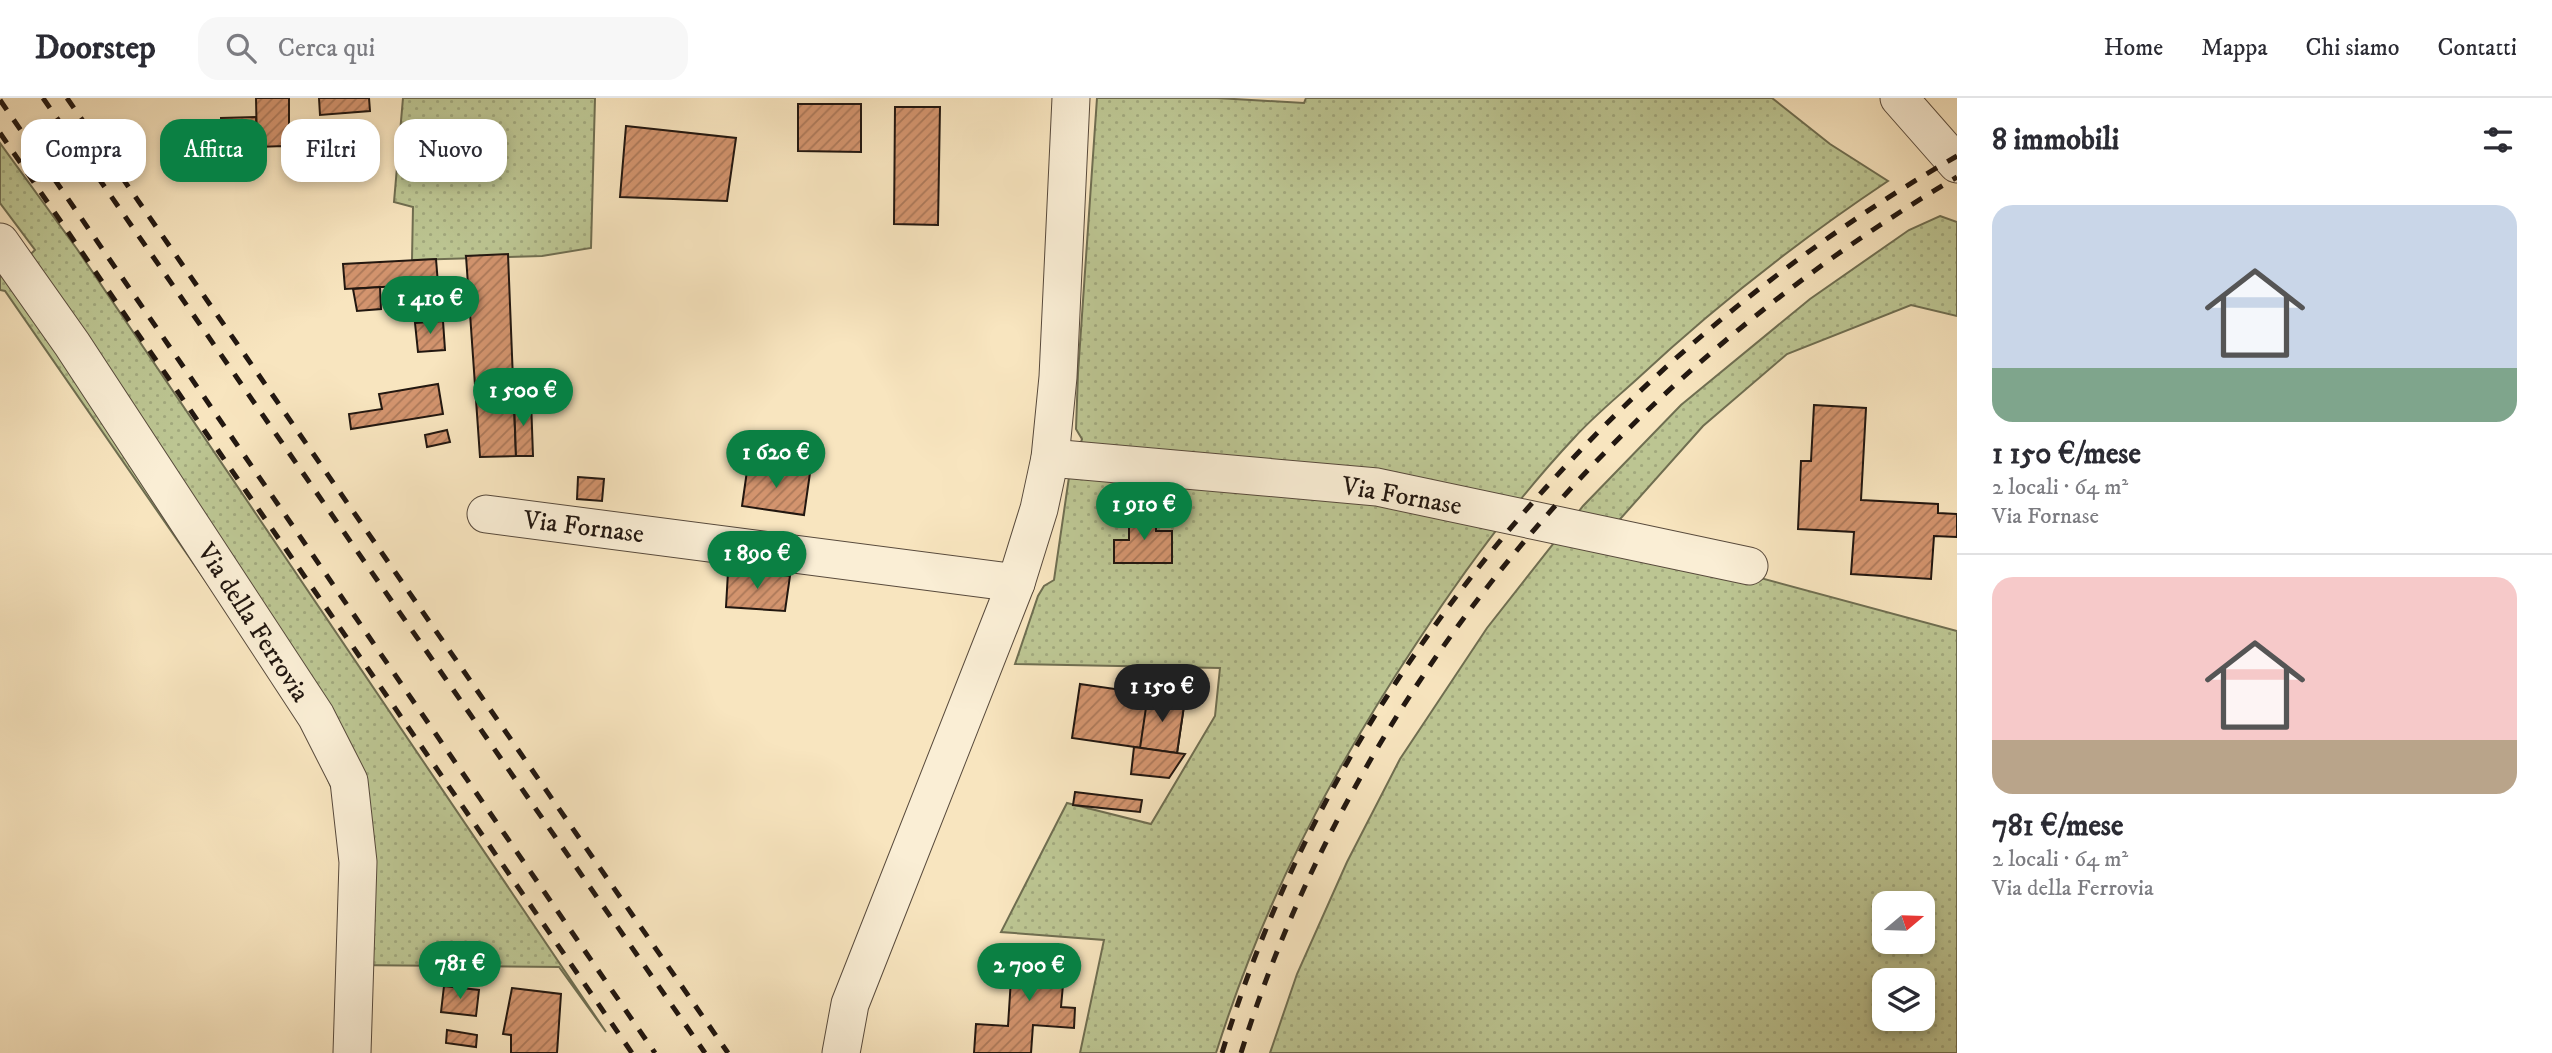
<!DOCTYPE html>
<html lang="it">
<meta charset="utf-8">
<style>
body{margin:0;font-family:"IM FELL DW Pica",serif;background:#f7f7f7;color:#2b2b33;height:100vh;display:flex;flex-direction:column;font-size:26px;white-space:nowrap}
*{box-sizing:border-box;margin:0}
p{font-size:23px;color:#7c7c81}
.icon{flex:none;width:38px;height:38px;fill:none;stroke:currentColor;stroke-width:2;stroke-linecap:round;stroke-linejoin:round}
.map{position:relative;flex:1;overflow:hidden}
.details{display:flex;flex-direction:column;background:#fff;width:595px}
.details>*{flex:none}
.guide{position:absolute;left:21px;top:21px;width:665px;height:63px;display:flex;gap:14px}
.needle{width:46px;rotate:71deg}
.fabs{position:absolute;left:1872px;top:793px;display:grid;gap:14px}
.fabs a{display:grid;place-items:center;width:63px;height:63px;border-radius:14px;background:#fff;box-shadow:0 4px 10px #0003;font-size:35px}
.price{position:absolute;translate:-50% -60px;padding:0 16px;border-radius:24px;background:#0b8043;color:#fff;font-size:23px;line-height:46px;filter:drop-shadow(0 2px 4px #0008)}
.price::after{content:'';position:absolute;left:50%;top:42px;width:21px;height:16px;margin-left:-10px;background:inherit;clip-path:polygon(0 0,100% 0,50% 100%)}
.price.selected{background:#222;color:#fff}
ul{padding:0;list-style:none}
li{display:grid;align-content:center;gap:14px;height:371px;padding:0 35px}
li+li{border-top:2px solid #e1e1e2}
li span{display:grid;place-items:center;height:217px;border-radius:21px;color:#555}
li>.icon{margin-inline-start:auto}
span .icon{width:126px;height:126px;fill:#fffc;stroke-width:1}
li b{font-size:30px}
h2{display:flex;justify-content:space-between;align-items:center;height:84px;padding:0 35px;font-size:30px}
.chip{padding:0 24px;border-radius:21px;background:#fff;box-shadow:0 4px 10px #0003;font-size:24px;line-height:63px}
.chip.selected{background:#0b8043;color:#fff}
header{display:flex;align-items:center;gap:42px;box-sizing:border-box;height:98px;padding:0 35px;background:#fff;border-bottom:2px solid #e1e1e2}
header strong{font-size:33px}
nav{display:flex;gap:38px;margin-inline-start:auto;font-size:24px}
.search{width:490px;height:63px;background:#f7f7f7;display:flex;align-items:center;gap:18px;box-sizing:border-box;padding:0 24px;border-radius:21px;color:#7c7c81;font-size:26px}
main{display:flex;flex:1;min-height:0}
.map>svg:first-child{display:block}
</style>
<header>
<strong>Doorstep</strong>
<div class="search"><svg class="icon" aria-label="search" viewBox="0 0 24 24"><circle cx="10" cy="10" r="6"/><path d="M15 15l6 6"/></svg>Cerca qui</div>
<nav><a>Home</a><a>Mappa</a><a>Chi siamo</a><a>Contatti</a></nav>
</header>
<main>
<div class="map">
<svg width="1957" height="955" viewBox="0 0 1957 955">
<defs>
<pattern id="grass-dots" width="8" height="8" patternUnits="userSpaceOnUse" patternTransform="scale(1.75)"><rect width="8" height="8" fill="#bcc592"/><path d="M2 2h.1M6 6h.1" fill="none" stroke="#a1a87d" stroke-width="1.8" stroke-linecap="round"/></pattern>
<pattern id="building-hatch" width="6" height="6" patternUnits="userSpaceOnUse" patternTransform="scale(1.75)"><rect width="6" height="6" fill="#d3946e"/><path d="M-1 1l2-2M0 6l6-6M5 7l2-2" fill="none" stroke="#ab7859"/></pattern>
</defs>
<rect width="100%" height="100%" fill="#f8e5bf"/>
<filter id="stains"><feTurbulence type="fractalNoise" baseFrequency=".00286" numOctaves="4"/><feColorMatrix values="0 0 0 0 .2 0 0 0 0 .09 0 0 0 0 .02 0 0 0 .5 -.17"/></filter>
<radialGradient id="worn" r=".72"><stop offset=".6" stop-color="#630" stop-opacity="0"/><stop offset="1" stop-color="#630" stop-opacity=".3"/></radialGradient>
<g fill="url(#grass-dots)" stroke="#6f6e51" stroke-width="2" fill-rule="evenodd">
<polygon points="403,0 595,0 591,150 542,158 412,162 413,109 394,104"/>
<path d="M1097 0H1217L1304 5 1306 0H1772L1830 46 1888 83C1798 143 1715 208 1636 282 1615 301 1593 319 1574 340 1515 403 1463 474 1416 546 1330 676 1263 806 1216 955H1080L1104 842 1001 834 1067 705 1151 726 1215 618 1220 570 1015 566 1038 498 1044 488 1054 482 1069 379 1082 341 1076 331 1078 275Z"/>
<polygon points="0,45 77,151 606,934 559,869 349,867 350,735 306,628 5,193 0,192 0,169 18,168 35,152 0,105"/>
<path d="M1940 118 1957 124V218L1911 207 1787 256 1703 328 1605 438 1957 533V955H1270L1297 876 1347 764 1400 661 1487 530 1583 408 1681 307 1810 201 1909 132ZM1885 805H1923V844H1885ZM1885 882H1923V920H1885Z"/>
</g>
<g fill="url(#building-hatch)" stroke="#221710" stroke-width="2">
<polygon points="256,0 289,0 289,26 309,25 310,64 285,64 284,48 257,49"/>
<polygon points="319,0 369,0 370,13 320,17"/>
<polygon points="798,6 861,6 861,54 798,53"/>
<polygon points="895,9 940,9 938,127 894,126"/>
<polygon points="256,19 257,55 222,56 221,20"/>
<polygon points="626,28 736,40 727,103 620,99"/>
<polygon points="508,156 516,358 480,359 466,158"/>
<polygon points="436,161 438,186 345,191 343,166"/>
<polygon points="380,189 381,211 357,213 353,191"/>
<polygon points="443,223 445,252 418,254 415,225"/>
<polygon points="438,286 443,316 351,331 349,316 382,311 379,296"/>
<polygon points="514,302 531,302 533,358 516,358"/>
<polygon points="1814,307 1866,310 1861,402 1938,406 1938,415 1957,416 1957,439 1934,438 1931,481 1851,476 1854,434 1798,431 1801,363 1811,363"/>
<polygon points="447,332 450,344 427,349 425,337"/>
<polygon points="748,366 810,375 804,417 742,408"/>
<polygon points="578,379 604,381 602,403 577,401"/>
<polygon points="1129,414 1156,414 1156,433 1172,433 1172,465 1114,465 1114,442 1129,442"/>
<polygon points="728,474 790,478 785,513 726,509"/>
<polygon points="1080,586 1185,601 1177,655 1072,640"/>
<polygon points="1148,596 1185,601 1177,655 1140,650"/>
<polygon points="1134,649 1177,655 1185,656 1169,680 1131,676"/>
<polygon points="1075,694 1142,702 1140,714 1073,707"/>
<polygon points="1013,849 1066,853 1061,909 1075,910 1074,930 1033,927 1031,955 974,955 976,926 1008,928"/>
<polygon points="444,888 479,892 476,918 441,914"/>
<polygon points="512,890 561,896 557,955 511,955 511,937 503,936"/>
<polygon points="447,932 477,937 476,949 446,945"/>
</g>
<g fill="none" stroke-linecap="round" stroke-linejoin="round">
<g stroke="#584a3c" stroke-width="39">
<g id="minor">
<polyline points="1899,0 1957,66"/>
<polyline points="0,144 72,246 316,618 349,683 358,764 352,955"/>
<polyline points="1050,360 1377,389 1749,468"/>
<polyline points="486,416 1016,485"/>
<polyline points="841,955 850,906 1016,485 1039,411 1050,360 1058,279 1071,0"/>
</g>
</g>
<use href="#minor" stroke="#faeed5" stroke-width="37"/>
<g stroke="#221710" stroke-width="5" stroke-dasharray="12 12" stroke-linecap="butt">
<polyline points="43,0 705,955"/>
<polyline points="67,0 728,955"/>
<polyline points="0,2 655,955"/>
<polyline points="0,35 632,955"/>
<path d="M1222 955C1337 575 1616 253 1957 58"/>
<path d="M1241 955C1357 584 1624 275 1957 79"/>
</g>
</g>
<g text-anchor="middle" stroke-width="6" stroke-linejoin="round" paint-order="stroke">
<g font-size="26" fill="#221710" stroke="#faeed5">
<text transform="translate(1402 397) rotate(10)" y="9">Via Fornase</text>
<text transform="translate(584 428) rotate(7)" y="9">Via Fornase</text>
<text transform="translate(254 524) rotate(57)" y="9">Via della Ferrovia</text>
</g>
</g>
<rect width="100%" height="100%" filter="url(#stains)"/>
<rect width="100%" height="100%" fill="url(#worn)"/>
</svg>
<div class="fabs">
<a><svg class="needle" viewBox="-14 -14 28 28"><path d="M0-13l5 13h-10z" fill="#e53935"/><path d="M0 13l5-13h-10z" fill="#7c7c81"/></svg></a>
<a><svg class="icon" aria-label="layers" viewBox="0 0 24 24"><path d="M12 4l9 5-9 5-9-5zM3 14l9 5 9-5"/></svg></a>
</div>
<b class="price" style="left:430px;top:238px">1 410 €</b>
<b class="price" style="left:523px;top:330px">1 500 €</b>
<b class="price" style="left:776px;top:392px">1 620 €</b>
<b class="price" style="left:1144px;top:444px">1 910 €</b>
<b class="price" style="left:757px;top:493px">1 890 €</b>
<b class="price selected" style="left:1162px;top:626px">1 150 €</b>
<b class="price" style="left:460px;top:903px">781 €</b>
<b class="price" style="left:1029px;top:905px">2 700 €</b>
<div class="guide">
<a class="chip">Compra</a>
<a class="chip selected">Affitta</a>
<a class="chip">Filtri</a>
<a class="chip">Nuovo</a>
</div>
</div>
<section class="details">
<h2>8 immobili<svg class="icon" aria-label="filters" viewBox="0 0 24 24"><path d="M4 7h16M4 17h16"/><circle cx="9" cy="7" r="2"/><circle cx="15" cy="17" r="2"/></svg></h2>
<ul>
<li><span style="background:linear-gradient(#c9d6e8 75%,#7fa58c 0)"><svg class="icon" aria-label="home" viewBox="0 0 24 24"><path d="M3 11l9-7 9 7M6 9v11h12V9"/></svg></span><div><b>1 150 €/mese</b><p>2 locali · 64 m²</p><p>Via Fornase</p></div></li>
<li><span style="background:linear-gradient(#f6c9c9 75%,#b9a48a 0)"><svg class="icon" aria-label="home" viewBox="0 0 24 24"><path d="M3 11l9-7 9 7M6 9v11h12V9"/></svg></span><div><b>781 €/mese</b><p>2 locali · 64 m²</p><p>Via della Ferrovia</p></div></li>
</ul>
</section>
</main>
